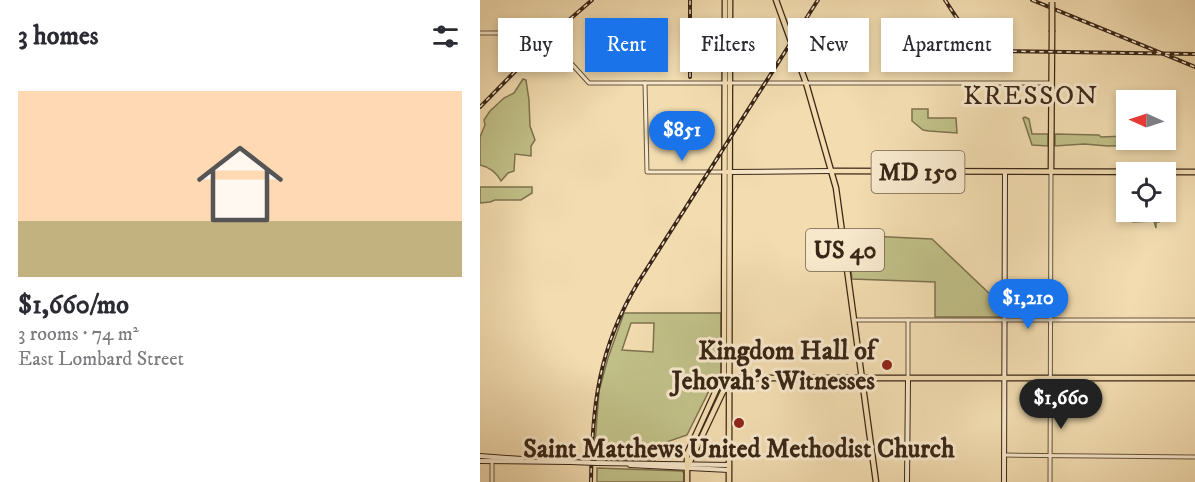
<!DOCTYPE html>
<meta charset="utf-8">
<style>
body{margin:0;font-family:"IM FELL DW Pica",serif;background:#f2f2f3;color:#2b2b33;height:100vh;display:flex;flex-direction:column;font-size:22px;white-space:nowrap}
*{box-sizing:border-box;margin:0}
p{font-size:20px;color:#7c7c81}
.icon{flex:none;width:33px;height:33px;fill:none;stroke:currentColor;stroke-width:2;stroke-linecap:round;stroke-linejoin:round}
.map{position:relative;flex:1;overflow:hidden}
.sheet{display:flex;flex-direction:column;background:#fff;width:480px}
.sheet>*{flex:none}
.top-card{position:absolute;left:18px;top:18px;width:570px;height:54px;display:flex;gap:12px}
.needle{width:39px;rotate:273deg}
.controls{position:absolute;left:636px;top:90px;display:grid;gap:12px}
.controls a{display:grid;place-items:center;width:60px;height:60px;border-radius:0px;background:#fff;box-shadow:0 3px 9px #0003;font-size:30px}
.price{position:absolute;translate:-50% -51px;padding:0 14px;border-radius:21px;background:#1a73e8;color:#fff;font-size:20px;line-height:39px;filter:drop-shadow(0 2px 3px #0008)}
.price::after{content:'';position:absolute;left:50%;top:36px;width:18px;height:14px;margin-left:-9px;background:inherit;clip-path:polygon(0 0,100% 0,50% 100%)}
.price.active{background:#222;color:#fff}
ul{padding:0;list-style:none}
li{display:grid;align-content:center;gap:12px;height:318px;padding:0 18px}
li+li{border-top:2px solid #e1e1e2}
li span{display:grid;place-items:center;height:186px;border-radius:0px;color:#555}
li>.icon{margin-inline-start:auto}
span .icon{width:108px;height:108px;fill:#fffc;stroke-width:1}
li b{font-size:26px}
h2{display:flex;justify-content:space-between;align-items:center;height:72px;padding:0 18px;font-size:26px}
.chip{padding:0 21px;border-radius:0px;background:#fff;box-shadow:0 3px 9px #0003;font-size:21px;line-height:54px}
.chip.active{background:#1a73e8;color:#fff}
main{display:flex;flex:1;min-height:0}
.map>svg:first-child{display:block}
</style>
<main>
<section class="sheet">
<h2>3 homes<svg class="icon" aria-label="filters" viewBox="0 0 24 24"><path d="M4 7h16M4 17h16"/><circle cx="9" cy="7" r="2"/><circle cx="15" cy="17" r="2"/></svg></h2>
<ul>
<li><span style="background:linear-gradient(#ffd9b3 70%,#c2b280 0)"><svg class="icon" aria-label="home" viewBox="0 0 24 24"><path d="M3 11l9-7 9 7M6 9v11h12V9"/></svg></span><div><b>$1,660/mo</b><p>3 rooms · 74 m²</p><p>East Lombard Street</p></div></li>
</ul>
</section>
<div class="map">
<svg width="715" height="482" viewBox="0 0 715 482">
<rect width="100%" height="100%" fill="#f2dcb0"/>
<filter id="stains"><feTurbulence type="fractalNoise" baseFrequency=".00333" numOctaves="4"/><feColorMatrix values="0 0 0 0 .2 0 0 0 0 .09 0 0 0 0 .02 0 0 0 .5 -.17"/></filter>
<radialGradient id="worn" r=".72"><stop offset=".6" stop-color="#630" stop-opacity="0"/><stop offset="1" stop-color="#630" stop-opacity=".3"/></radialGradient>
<g fill="#c0bf87" stroke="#7d724e" stroke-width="1.5" fill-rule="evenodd">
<path d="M43 79 46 80 49 100 50 126 55 140 51 146V156L35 154 34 171 28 173 21 181C16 172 10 167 0 165V137L5 125 4 120 10 111 24 98 34 93Z"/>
<polygon points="432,109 448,109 448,118 476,118 477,133 449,131 443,130 432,121"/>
<polygon points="545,117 549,119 552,134 568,134 568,146 552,145 543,118"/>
<polygon points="575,134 619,135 621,137 646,136 646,140 662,140 674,145 628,146 604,144 575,146"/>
<polygon points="0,187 52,187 52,193 41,200 15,200 10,202 0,203"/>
<polygon points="653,212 679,212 679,222 676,222 676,228 674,221 653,222"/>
<polygon points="367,235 452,239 512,296 520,297 520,317 455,317 455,282 372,279"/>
<path d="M144 313H241V372L238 383 234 381 207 435 175 446V460H144L114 457 119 391 128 358ZM151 323H174L173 352 142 350Z"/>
<polygon points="117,468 202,471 204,473 204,482 117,482"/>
</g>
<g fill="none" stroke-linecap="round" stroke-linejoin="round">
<g stroke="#68543c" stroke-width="5">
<g id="tertiary">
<polyline points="0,33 53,33 64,35"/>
<polyline points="70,40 109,83 571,83"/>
<polyline points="165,83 167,172 244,172"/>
<polyline points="374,320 715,320"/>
<polyline points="428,378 428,320"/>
<polyline points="524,455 715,457"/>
<polyline points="12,460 12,482"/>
<polyline points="570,482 571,172"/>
</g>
</g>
<g stroke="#3a2616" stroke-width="6">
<g id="secondary">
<polyline points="247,172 352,171"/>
<polyline points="0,456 42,459"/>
<polyline points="0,461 90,462"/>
<polyline points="117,463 249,465"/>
<polyline points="150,465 249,470"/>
<polyline points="427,482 428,379"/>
<polyline points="524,482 525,172"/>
</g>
</g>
<g stroke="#3a2616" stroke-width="7">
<g id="primary">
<polyline points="296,0 326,83 356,188 396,482"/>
<polyline points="352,171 715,172"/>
<polyline points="571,172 572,32"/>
<polyline points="249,378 715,378"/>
<polyline points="207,468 248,381"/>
<polyline points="207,482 207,454 244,373 245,0"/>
<polyline points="249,482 250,0"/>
</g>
</g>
<use href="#tertiary" stroke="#f7e8cc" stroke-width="3"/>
<use href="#secondary" stroke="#f7e8cc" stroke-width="4"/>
<use href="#primary" stroke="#f2dcb0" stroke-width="4.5"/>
<g stroke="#3a2616" stroke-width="4">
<g id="rail">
<path d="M465 0C479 21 491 44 517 51L715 54"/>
<polyline points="552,0 715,67"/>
<polyline points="210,77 210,0"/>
<polyline points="0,107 66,40 112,0"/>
<path d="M111 482C112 406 118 348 159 281L338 0"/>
</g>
</g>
<use href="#rail" stroke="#f7e8cc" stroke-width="1.5" stroke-dasharray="4.5" stroke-linecap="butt"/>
<g stroke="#3a2616" stroke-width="6" stroke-linecap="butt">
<polyline id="secondary-bridge" points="90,462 117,463"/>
</g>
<g stroke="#3a2616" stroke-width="7" stroke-linecap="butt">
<polyline id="primary-bridge" points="572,32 572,2"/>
</g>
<use href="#secondary-bridge" stroke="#f7e8cc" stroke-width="4"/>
<use href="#primary-bridge" stroke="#f2dcb0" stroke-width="4.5"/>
</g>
<g fill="#8f2418" stroke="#f7e8cc" stroke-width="2">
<circle cx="407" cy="365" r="6"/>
<circle cx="259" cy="423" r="6"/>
</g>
<g text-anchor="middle" stroke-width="6" stroke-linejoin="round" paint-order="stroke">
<g fill="#f7e8cc" stroke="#73604d" stroke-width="1.5">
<rect x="391.5" y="151" width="93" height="42" rx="4.5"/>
<rect x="326" y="229" width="78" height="42" rx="4.5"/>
</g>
<g font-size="24" font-weight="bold" fill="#3a2616">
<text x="438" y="180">MD 150</text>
<text x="365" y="258">US 40</text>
</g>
<g font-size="26" font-weight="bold" fill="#3a2616" stroke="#f7e8cc" text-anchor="end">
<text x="395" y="359">Kingdom Hall of<tspan x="395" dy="30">Jehovah's Witnesses</tspan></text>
<text x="259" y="457" text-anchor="middle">Saint Matthews United Methodist Church</text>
</g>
<g font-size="27" letter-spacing="1.5" fill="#3a2616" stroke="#f7e8cc">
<text x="551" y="104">KRESSON</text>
</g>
</g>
<rect width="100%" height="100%" filter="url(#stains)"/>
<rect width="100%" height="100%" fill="url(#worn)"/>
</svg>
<div class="controls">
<a><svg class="needle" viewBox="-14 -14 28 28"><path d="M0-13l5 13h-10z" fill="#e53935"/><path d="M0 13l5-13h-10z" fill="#7c7c81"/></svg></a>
<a><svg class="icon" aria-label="locate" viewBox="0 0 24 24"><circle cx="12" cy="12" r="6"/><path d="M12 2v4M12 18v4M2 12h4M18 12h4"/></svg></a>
</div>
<b class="price" style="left:202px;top:162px">$851</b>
<b class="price" style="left:548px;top:330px">$1,210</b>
<b class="price active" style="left:581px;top:430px">$1,660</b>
<div class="top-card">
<a class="chip">Buy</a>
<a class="chip active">Rent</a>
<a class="chip">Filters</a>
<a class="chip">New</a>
<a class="chip">Apartment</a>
</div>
</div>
</main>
